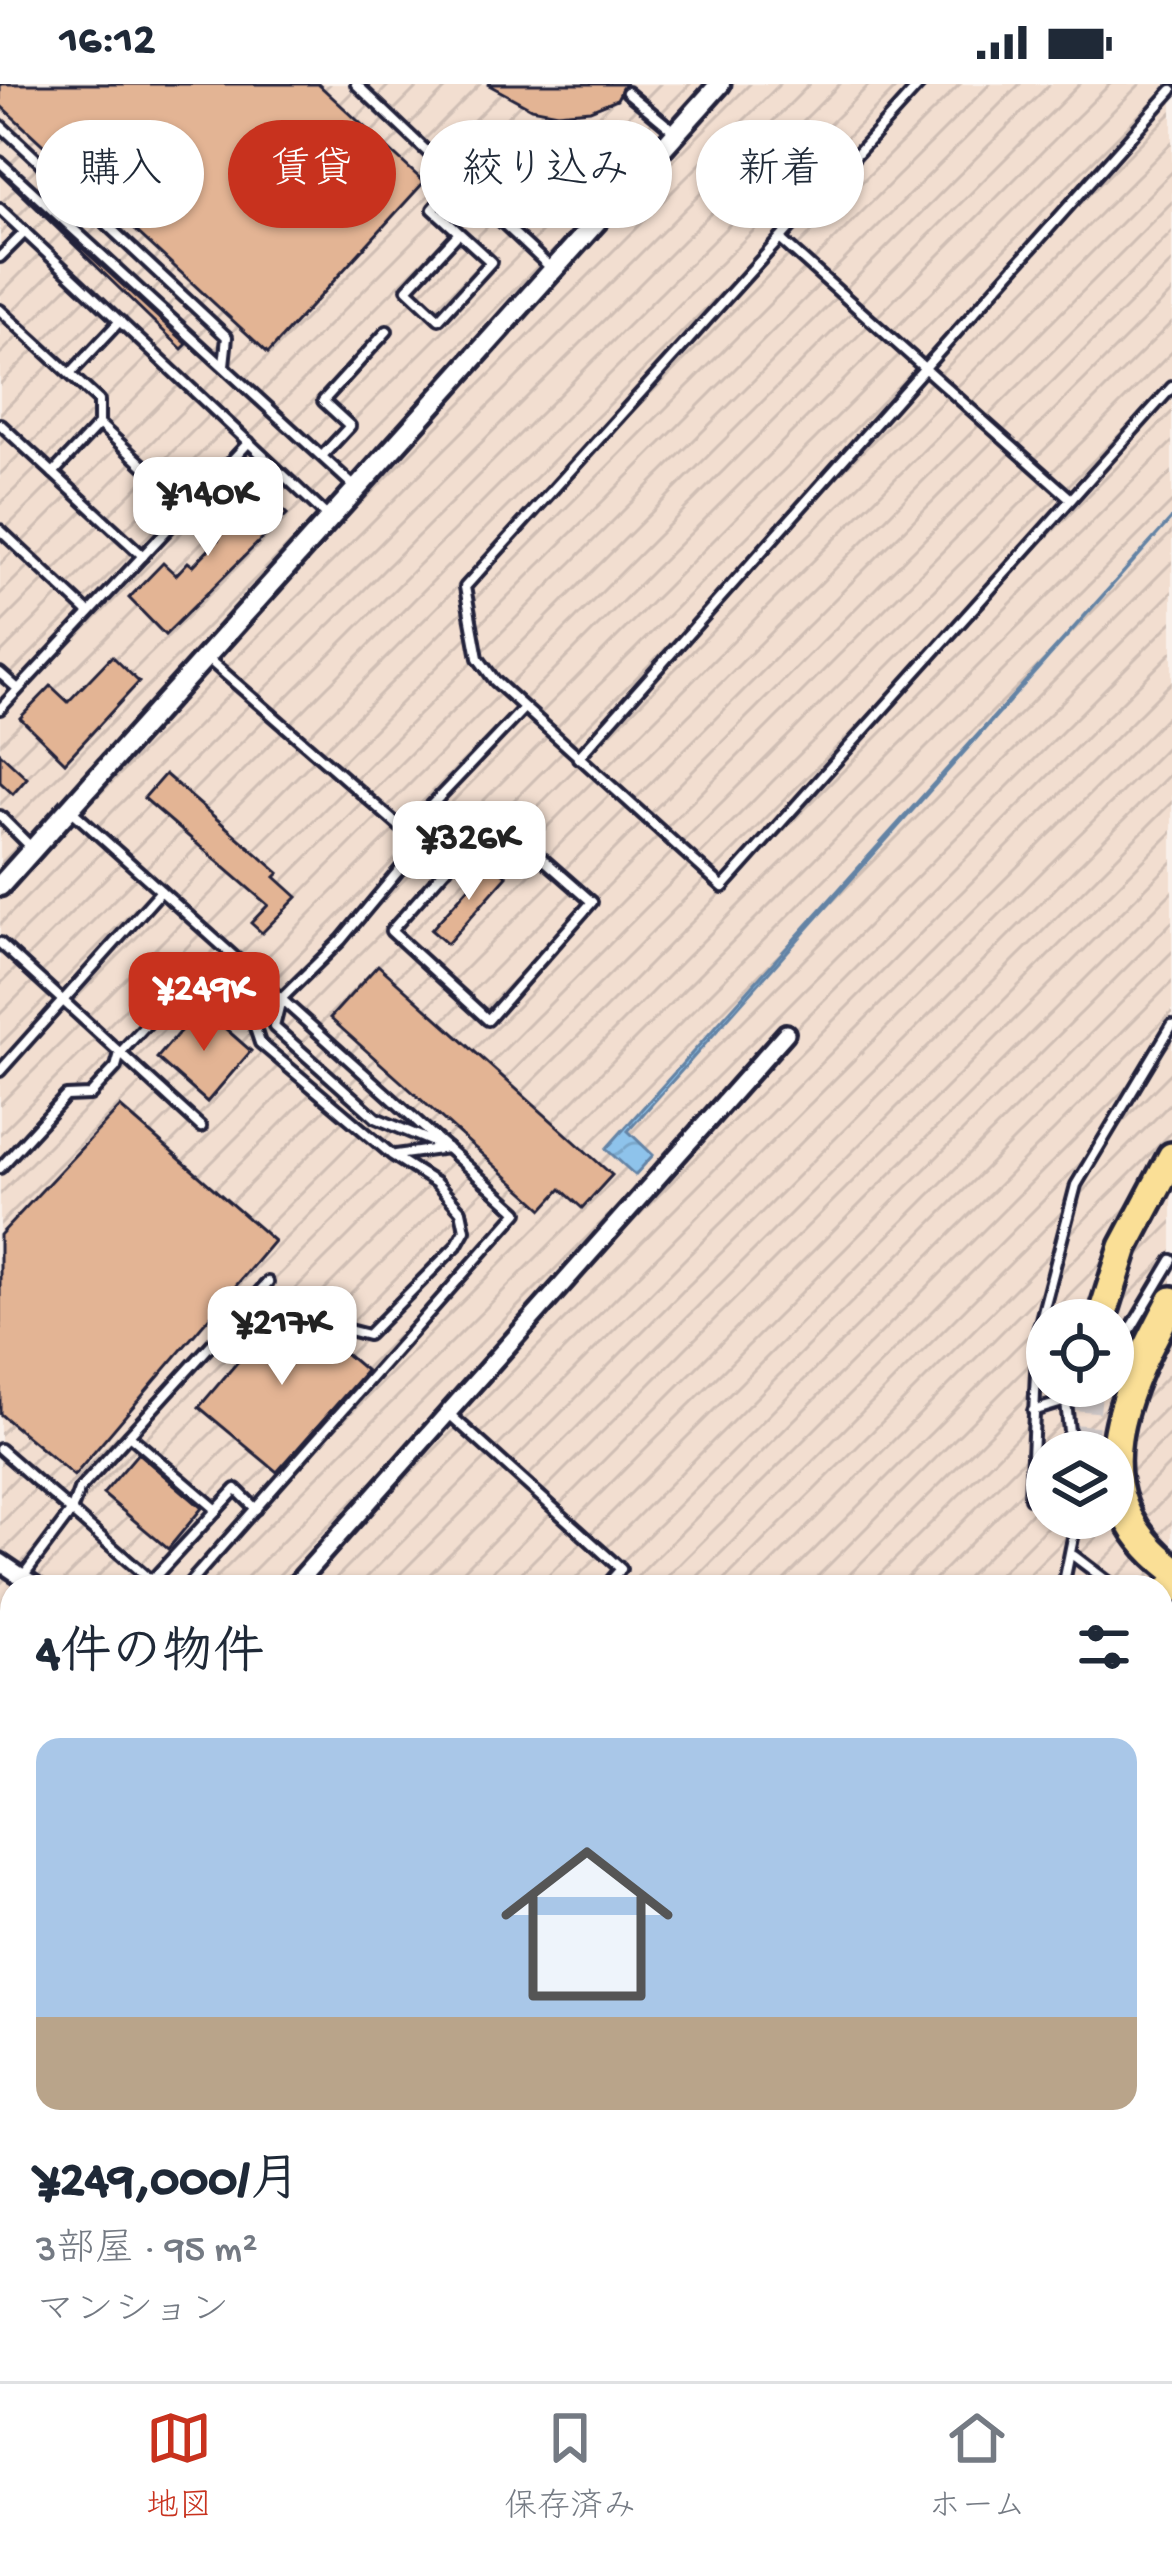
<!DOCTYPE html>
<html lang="ja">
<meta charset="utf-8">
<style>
body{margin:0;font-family:"Gochi Hand","Klee One",sans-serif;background:#f2f2f3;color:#1f2937;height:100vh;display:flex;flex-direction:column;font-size:45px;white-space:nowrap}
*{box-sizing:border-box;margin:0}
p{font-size:39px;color:#747a83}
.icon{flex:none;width:66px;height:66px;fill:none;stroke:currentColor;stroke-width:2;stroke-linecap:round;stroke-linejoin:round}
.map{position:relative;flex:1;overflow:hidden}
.details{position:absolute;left:0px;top:1491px;width:1173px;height:807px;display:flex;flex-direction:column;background:#fff;border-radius:36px 36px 0 0;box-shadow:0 3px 9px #0004}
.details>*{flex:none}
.guide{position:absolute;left:36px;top:36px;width:1101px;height:108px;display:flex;gap:24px}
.buttons{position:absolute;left:1026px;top:1215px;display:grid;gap:24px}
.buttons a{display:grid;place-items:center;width:108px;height:108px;border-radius:50%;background:#fff;box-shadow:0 3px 9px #0004;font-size:60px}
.price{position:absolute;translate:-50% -102px;padding:0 27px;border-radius:24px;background:#fff;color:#222;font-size:39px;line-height:78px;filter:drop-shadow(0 3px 6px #0008)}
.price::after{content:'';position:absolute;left:50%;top:72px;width:36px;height:27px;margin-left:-18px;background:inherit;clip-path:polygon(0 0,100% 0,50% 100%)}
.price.active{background:#c8321e;color:#fff}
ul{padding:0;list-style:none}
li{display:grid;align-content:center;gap:24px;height:636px;padding:0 36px}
li span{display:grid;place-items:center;height:372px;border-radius:24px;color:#555}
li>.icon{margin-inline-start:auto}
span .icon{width:216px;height:216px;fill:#fffc;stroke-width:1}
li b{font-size:51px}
h2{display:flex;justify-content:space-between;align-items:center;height:144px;padding:0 36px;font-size:51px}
.chip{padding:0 42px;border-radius:54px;background:#fff;box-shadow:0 3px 9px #0004;font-size:42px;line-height:108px}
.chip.active{background:#c8321e;color:#fff}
.status{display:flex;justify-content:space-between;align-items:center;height:84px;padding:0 60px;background:#fff;direction:ltr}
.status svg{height:33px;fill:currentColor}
.tabs{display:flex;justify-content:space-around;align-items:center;height:168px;border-top:3px solid #e0e1e3;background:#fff;font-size:33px;color:#747a83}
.tabs a{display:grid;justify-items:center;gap:6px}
.tabs .active{color:#c8321e}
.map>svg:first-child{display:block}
</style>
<div class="status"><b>16:12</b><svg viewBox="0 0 49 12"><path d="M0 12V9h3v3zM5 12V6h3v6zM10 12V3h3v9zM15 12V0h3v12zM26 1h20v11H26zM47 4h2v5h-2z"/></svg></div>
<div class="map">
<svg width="1172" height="2297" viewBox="0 0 1172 2297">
<defs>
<pattern id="industrial-furrows" width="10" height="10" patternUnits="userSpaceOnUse" patternTransform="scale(3)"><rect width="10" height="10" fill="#f2ded0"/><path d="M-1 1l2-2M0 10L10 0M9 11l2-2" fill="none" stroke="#cfbeb4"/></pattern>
<pattern id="water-waves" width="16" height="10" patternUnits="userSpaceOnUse" patternTransform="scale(3)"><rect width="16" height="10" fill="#8ec3eb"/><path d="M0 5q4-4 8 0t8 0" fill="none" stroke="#7aa7ca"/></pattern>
</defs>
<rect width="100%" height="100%" fill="#f9f0ea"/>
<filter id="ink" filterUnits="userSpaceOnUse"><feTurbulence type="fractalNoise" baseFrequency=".00833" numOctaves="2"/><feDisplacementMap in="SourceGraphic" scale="24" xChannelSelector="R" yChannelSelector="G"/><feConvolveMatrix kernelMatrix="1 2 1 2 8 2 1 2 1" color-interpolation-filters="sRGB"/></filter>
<g filter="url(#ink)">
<path fill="url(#industrial-furrows)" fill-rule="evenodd" d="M0 0H1172V2297H510L494 2286H1161V1503H12V1966L0 1958ZM1047 1236H1113V1302H1047ZM1047 1368H1113V1434H1047Z"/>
<g fill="url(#water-waves)" stroke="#6383a5" stroke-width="3">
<polygon points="1172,434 628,1047 653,1071 635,1091 606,1065"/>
<polygon points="0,1975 12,1983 12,2286 454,2286 470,2297 0,2297"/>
</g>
<g fill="#e3b494" stroke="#22223b" stroke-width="3">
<polygon points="0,0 318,0 424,98 268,269 0,21"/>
<polygon points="487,0 625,0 617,15 590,26 557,29 531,24"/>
<polygon points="0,89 187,260 182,265"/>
<polygon points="238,403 254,418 264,408 287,430 165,551 129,514 163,479 176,491 188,478 193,482 219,455 202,439"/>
<polygon points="112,572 139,598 65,678 20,634 51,602 68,618"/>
<polygon points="0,669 27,694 13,710 0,698"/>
<polygon points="165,690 279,789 275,793 297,813 262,849 251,839 268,821 144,714"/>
<polygon points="491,778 507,792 447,860 431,846"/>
<polygon points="378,881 612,1091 582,1124 561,1105 543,1125 330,934"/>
<polygon points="201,923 251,967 207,1018 157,974"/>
<polygon points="120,1023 274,1157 74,1392 0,1330 0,1151"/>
<polygon points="287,1220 366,1287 277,1388 199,1323"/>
<polygon points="138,1369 202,1424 168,1465 103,1410"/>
</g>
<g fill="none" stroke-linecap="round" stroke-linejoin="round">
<g stroke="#cec7c7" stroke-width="27" stroke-dasharray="27 14" stroke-linecap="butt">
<polyline points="1083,1368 1089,1302"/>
<polyline points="182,2297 198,2286"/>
<polyline points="252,2297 267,2286"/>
</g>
<g stroke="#22223b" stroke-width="16">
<g id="service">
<polyline points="356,0 458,97"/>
<polyline points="920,0 465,503 478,574 495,597 723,803 1172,303"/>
<polyline points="627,8 675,48"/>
<polyline points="0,41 227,253 224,281"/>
<polyline points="0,78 356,404"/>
<polyline points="0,125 327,432"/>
<polyline points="459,149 407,205 439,235 491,178 433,125 458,97 552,185"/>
<polyline points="780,155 1071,415"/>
<polyline points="0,173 25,148"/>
<polyline points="0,226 99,317 99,340 53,389"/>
<polyline points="70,290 120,237"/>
<polyline points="0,340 143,472"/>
<polyline points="99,340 188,423"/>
<polyline points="322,372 350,342 323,317 387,247"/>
<polyline points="0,446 89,529"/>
<polyline points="207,574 447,784"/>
<polyline points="0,589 18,605"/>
<polyline points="0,625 249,358"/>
<polyline points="578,674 1172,6"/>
<polyline points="71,726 518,1128 186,1503"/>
<polygon points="493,731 592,818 488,936 391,847"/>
<polyline points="0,732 33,765"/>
<polyline points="406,748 523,625"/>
<polyline points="420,761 341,856 281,915 274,943 376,1034 440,1061"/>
<polyline points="0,859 201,1043"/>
<polyline points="242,881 242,905 260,959 392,1071 436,1099 461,1127 465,1146 456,1162 368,1251 341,1244 311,1219"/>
<polyline points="0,987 161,807"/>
<polyline points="396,1071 447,1064"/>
<polyline points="0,1084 66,1012 90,1011 116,983 120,969 183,901"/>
<polyline points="1113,1275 1172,1176"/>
<polyline points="1066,1317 1071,1368"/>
<polyline points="1033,1327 1066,1317 1087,1302"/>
<polyline points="447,1328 621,1485 605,1503"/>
<polyline points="129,1351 217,1426"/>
<polyline points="0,1365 158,1503"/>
<polyline points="1030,1414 1038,1247 1076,1101 1172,941"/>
<polyline points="1074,1472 1115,1503"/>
<polyline points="23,1492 71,1428 79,1406 268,1198"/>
<polyline points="151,1497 236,1405 256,1425"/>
<polyline points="1063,1503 1077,1434"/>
<polyline points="1161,1538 1172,1547"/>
<polyline points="0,1668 12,1663"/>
<polyline points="1161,1700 1172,1690"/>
<polyline points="0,1736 12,1724"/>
<polyline points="1143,2286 1160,2297"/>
</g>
</g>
<g stroke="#22223b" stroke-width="24">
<g id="minor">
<polyline points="0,1478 37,1503"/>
<polyline points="293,1503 786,949"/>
<polyline points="0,1938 12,1946"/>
<polyline points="518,2286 534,2297"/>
</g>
</g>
<g stroke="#22223b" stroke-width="27">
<polyline id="tertiary" points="0,802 720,0"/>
</g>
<g stroke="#22223b" stroke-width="36">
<g id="motorway">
<path d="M1172 1217C1125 1306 1072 1407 1172 1484"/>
<polyline points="1101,1236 1124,1163 1172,1073"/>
<polyline points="1161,1514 1172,1503"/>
<polyline points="1161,1572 1172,1561"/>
<polyline points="1161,1617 1172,1608"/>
</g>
</g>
<use href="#service" stroke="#fff" stroke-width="8"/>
<use href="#minor" stroke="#fff" stroke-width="15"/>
<use href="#tertiary" stroke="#fff" stroke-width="18"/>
<use href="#motorway" stroke="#fadf96" stroke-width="27"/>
</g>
</g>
</svg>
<div class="buttons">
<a><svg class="icon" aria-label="locate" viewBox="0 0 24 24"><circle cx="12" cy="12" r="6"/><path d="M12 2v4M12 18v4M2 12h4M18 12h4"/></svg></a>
<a><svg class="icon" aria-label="layers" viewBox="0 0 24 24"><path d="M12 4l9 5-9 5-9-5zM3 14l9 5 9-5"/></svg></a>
</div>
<b class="price" style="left:208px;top:475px">¥140K</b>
<b class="price" style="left:469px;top:819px">¥326K</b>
<b class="price active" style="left:204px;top:970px">¥249K</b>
<b class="price" style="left:282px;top:1304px">¥217K</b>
<div class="guide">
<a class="chip">購入</a>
<a class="chip active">賃貸</a>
<a class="chip">絞り込み</a>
<a class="chip">新着</a>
</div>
<section class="details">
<h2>4件の物件<svg class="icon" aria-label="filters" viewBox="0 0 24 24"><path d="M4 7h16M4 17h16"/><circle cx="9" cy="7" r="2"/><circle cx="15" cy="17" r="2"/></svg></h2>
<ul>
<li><span style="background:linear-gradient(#a9c7e8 75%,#b9a48a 0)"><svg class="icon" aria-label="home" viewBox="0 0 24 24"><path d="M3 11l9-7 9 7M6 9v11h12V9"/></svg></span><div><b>¥249,000/月</b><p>3部屋 · 95 m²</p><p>マンション</p></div></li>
</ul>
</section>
</div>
<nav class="tabs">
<a class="active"><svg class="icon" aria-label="map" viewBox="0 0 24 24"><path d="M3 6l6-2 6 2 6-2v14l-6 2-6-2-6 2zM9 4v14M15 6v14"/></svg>地図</a>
<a><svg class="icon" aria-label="saved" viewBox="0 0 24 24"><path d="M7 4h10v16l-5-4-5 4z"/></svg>保存済み</a>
<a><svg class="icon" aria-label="home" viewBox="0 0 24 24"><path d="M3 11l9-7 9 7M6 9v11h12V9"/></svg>ホーム</a>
</nav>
